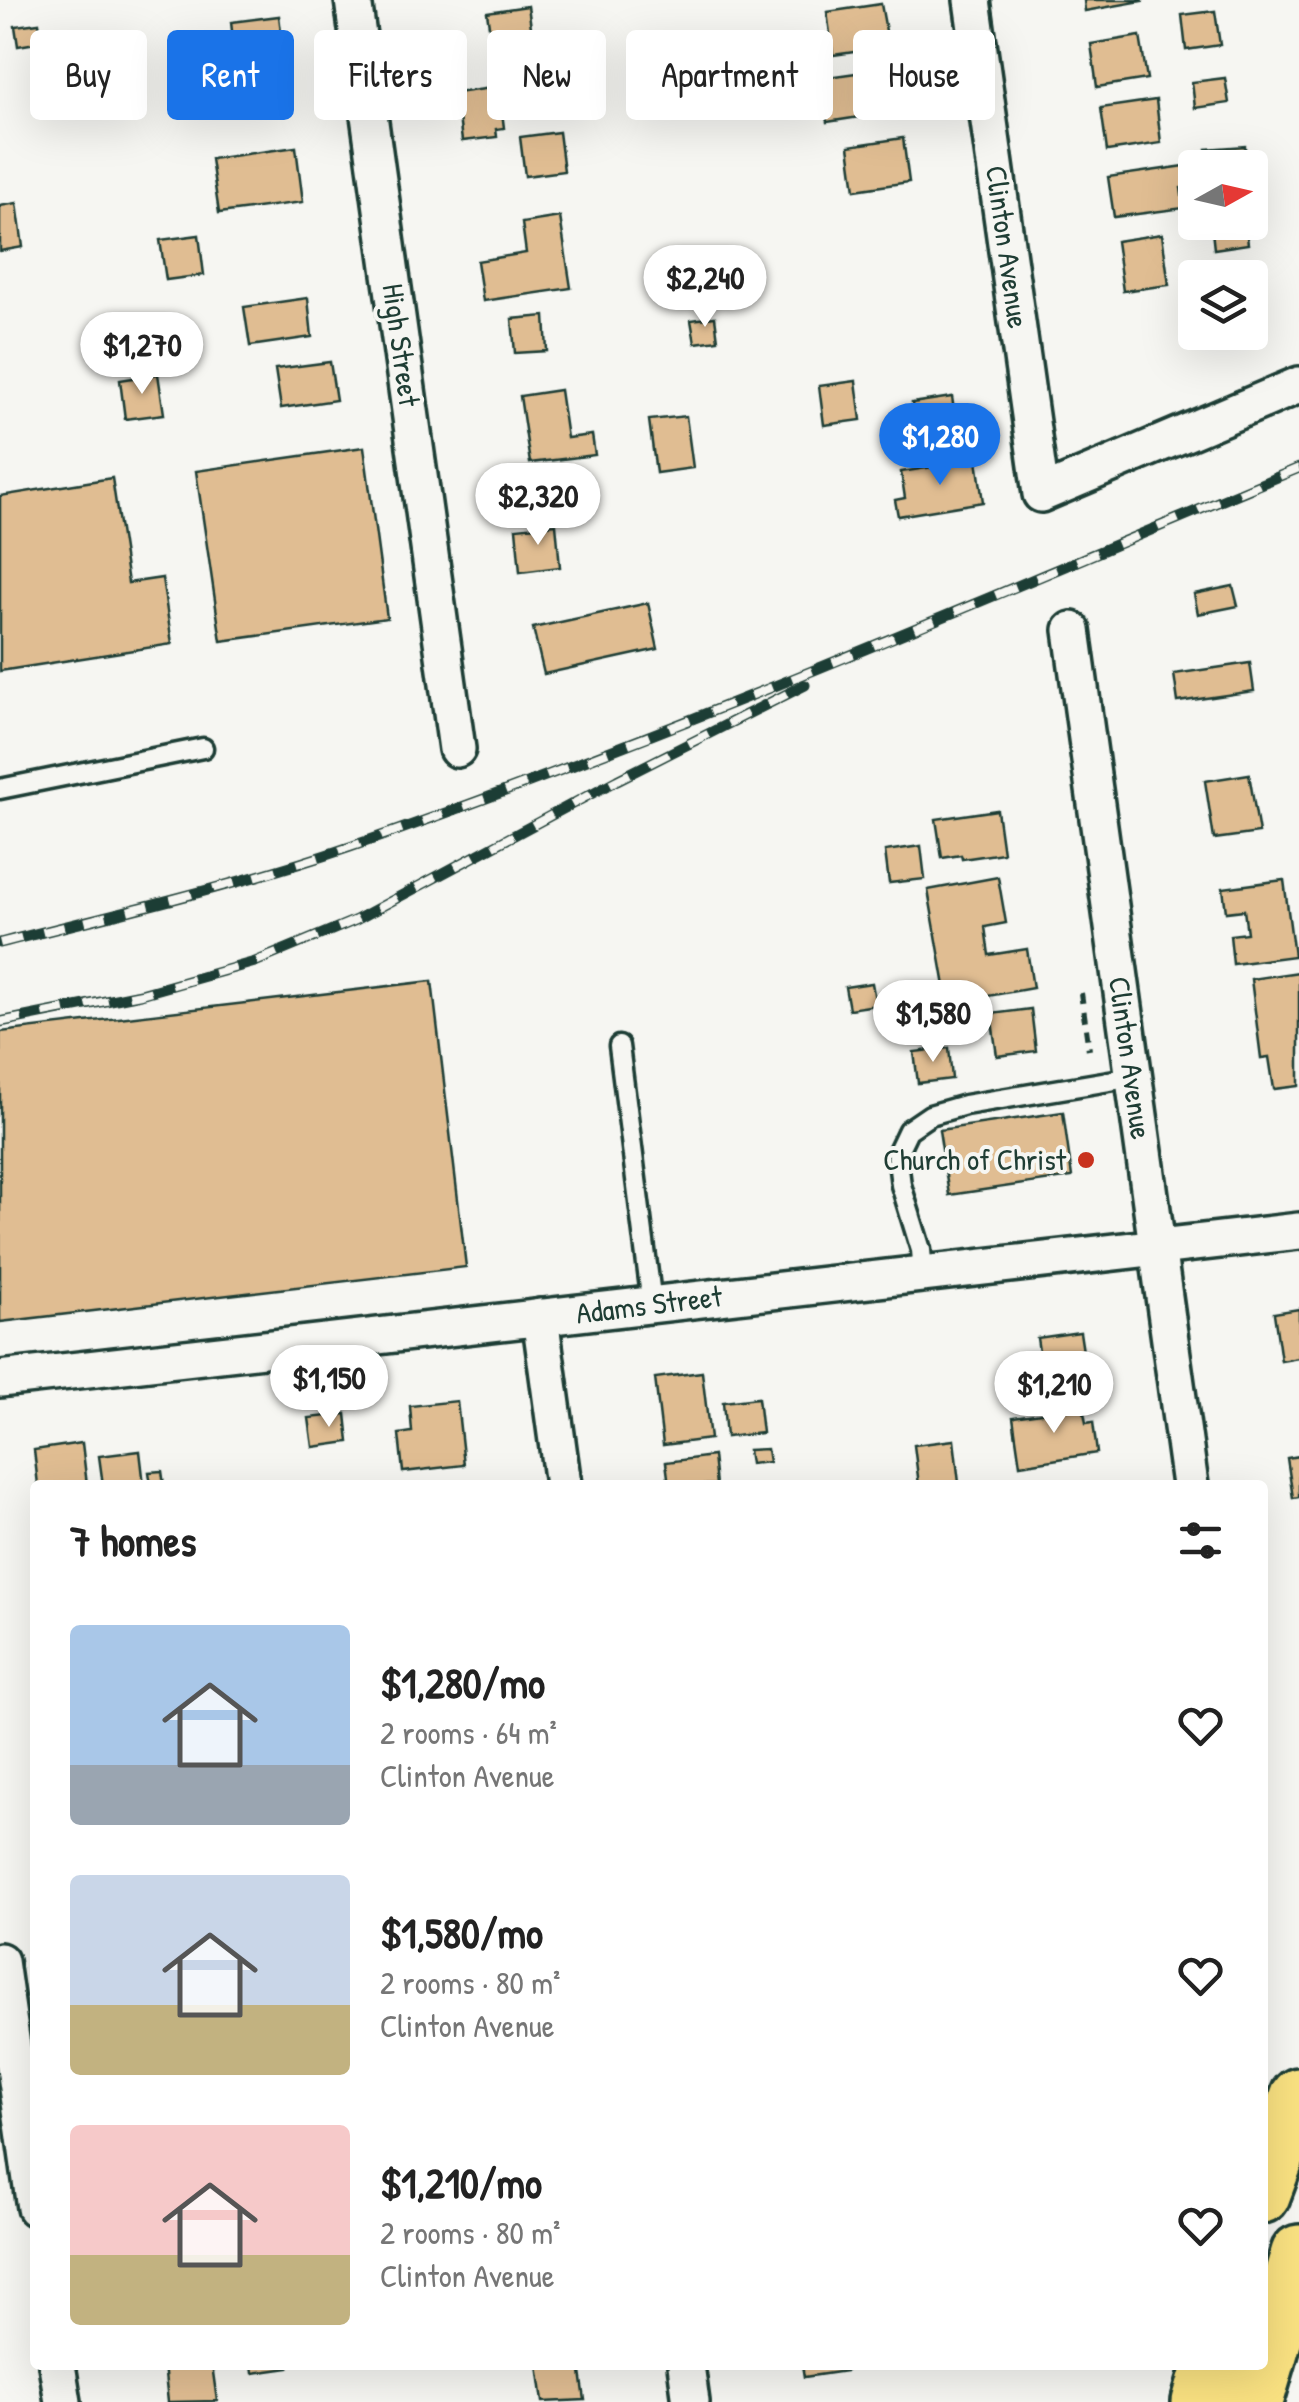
<!DOCTYPE html>
<meta charset="utf-8">
<style>
body{margin:0;font-family:"Patrick Hand",sans-serif;background:#f2f2f2;color:#222;height:100vh;display:flex;flex-direction:column;font-size:38px;white-space:nowrap}
*{box-sizing:border-box;margin:0}
p{font-size:32px;color:#767676}
.icon{flex:none;width:55px;height:55px;fill:none;stroke:currentColor;stroke-width:2;stroke-linecap:round;stroke-linejoin:round}
.map{position:relative;flex:1;overflow:hidden}
.sheet{position:absolute;left:30px;top:1480px;width:1238px;height:890px;display:flex;flex-direction:column;background:#fff;border-radius:10px;box-shadow:0 10px 40px #0002}
.sheet>*{flex:none}
.banner{position:absolute;left:30px;top:30px;width:1240px;height:90px;display:flex;gap:20px}
.needle{width:65px;rotate:82deg}
.fabs{position:absolute;left:1178px;top:150px;display:grid;gap:20px}
.fabs a{display:grid;place-items:center;width:90px;height:90px;border-radius:10px;background:#fff;box-shadow:0 10px 40px #0002;font-size:50px}
.price{position:absolute;translate:-50% -85px;padding:0 22px;border-radius:35px;background:#fff;color:#222;font-size:32px;line-height:65px;filter:drop-shadow(0 2px 5px #0008)}
.price::after{content:'';position:absolute;left:50%;top:60px;width:30px;height:22px;margin-left:-15px;background:inherit;clip-path:polygon(0 0,100% 0,50% 100%)}
.price.active{background:#1a73e8;color:#fff}
ul{padding:0;list-style:none}
li{display:flex;align-items:center;gap:30px;height:250px;padding:0 40px}
li span{display:grid;place-items:center;flex:none;width:280px;height:200px;border-radius:10px;color:#555}
li>.icon{margin-inline-start:auto}
span .icon{width:120px;height:120px;fill:#fffc;stroke-width:1}
li b{font-size:42px}
h2{display:flex;justify-content:space-between;align-items:center;height:120px;padding:0 40px;font-size:42px}
.chip{padding:0 35px;border-radius:10px;background:#fff;box-shadow:0 10px 40px #0002;font-size:35px;line-height:90px}
.chip.active{background:#1a73e8;color:#fff}
.map>svg:first-child{display:block}
</style>
<div class="map">
<svg width="1299" height="2402" viewBox="0 0 1299 2402">
<rect width="100%" height="100%" fill="#f6f6f2"/>
<filter id="ink" filterUnits="userSpaceOnUse"><feTurbulence type="fractalNoise" baseFrequency=".01" numOctaves="2"/><feDisplacementMap in="SourceGraphic" scale="20" xChannelSelector="R" yChannelSelector="G"/><feConvolveMatrix kernelMatrix="1 2 1 2 8 2 1 2 1" color-interpolation-filters="sRGB"/></filter>
<g filter="url(#ink)">
<g fill="#e0bd92" stroke="#1f3d34" stroke-width="2.5">
<polygon points="1084,0 1141,0 1142,1 1085,11"/>
<polygon points="881,4 889,47 833,55 827,12"/>
<polygon points="528,6 535,56 494,61 487,12"/>
<polygon points="1215,11 1220,45 1186,50 1182,15"/>
<polygon points="279,16 288,87 240,93 238,82 215,84 212,61 235,58 231,22"/>
<polygon points="39,23 42,42 18,46 15,26"/>
<polygon points="1140,36 1147,79 1097,87 1091,44"/>
<polygon points="582,38 586,66 552,71 548,42"/>
<polygon points="892,68 898,111 827,122 820,78"/>
<polygon points="800,70 802,87 791,89 788,72"/>
<polygon points="1225,78 1229,103 1195,108 1192,82"/>
<polygon points="499,87 504,128 496,129 497,137 462,141 456,93"/>
<polygon points="1156,100 1161,143 1107,151 1101,108"/>
<polygon points="559,132 564,171 525,176 520,137"/>
<polygon points="903,138 909,182 855,190 849,146"/>
<polygon points="1245,146 1246,168 1208,168 1206,149"/>
<polygon points="296,147 303,202 219,213 211,159"/>
<polygon points="1185,166 1188,187 1181,188 1184,208 1114,217 1108,177"/>
<polygon points="17,203 23,247 0,251 0,206"/>
<polygon points="560,217 571,288 483,301 477,261 526,253 522,223"/>
<polygon points="1211,222 1245,222 1248,244 1214,249"/>
<polygon points="1162,234 1169,285 1123,291 1116,241"/>
<polygon points="199,235 204,275 166,280 160,240"/>
<polygon points="308,298 312,337 250,346 244,307"/>
<polygon points="545,316 547,351 515,353 512,319"/>
<polygon points="715,317 718,340 695,343 691,320"/>
<polygon points="330,362 336,400 281,408 275,369"/>
<polygon points="158,374 164,414 125,419 120,380"/>
<polygon points="856,381 861,420 824,425 819,386"/>
<polygon points="560,390 567,438 592,435 595,455 530,463 520,396"/>
<polygon points="952,397 958,438 918,443 912,403"/>
<polygon points="686,416 693,468 656,473 649,420"/>
<polygon points="364,447 387,618 221,641 196,471"/>
<polygon points="977,460 983,502 898,516 895,500 905,498 901,472"/>
<polygon points="112,478 128,583 162,578 172,644 0,671 0,496"/>
<polygon points="556,524 560,567 520,572 516,528"/>
<polygon points="1233,586 1238,606 1198,614 1194,594"/>
<polygon points="648,603 658,649 544,674 533,628"/>
<polygon points="1250,663 1254,691 1178,702 1174,674"/>
<polygon points="1249,774 1259,833 1214,839 1205,781"/>
<polygon points="997,810 1003,853 962,859 961,855 942,858 936,819"/>
<polygon points="921,846 925,879 889,883 885,851"/>
<polygon points="998,877 1006,923 985,927 989,955 1027,949 1033,988 948,1003 928,890"/>
<polygon points="1284,880 1294,956 1233,964 1230,935 1247,933 1244,910 1226,912 1223,888"/>
<polygon points="1299,972 1299,1086 1274,1089 1269,1057 1261,1058 1251,979"/>
<polygon points="432,981 466,1267 0,1322 0,1032"/>
<polygon points="872,983 876,1005 849,1009 845,987"/>
<polygon points="1031,1009 1036,1051 997,1056 991,1014"/>
<polygon points="949,1048 952,1079 918,1083 914,1052"/>
<polygon points="1063,1112 1072,1177 949,1195 939,1130"/>
<polygon points="1299,1309 1299,1358 1281,1361 1274,1313"/>
<polygon points="1080,1332 1089,1391 1046,1398 1037,1338"/>
<polygon points="702,1372 710,1439 663,1445 655,1378"/>
<polygon points="758,1398 762,1433 726,1437 723,1402"/>
<polygon points="457,1401 464,1465 403,1472 399,1434 412,1432 410,1406"/>
<polygon points="1083,1407 1086,1423 1093,1422 1097,1453 1020,1465 1013,1417"/>
<polygon points="346,1414 349,1442 313,1447 309,1418"/>
<polygon points="954,1440 959,1483 919,1485 914,1445"/>
<polygon points="82,1443 87,1485 38,1485 34,1450"/>
<polygon points="767,1449 769,1462 750,1464 748,1450"/>
<polygon points="140,1451 144,1485 103,1485 99,1456"/>
<polygon points="713,1456 716,1485 669,1485 666,1462"/>
<polygon points="1299,1456 1299,1497 1293,1498 1287,1458"/>
<polygon points="162,1471 164,1485 151,1485 149,1472"/>
<polygon points="164,2365 212,2365 217,2401 168,2402"/>
<polygon points="252,2365 288,2365 289,2368 253,2373"/>
<polygon points="538,2365 580,2365 585,2400 543,2402"/>
<polygon points="802,2365 846,2365 846,2371 804,2377"/>
</g>
<g fill="none" stroke-linecap="round" stroke-linejoin="round">
<g stroke="#1f3d34" stroke-width="25">
<g id="lane">
<polyline points="0,789 203,748"/>
<polyline points="619,1046 652,1304"/>
<polyline points="923,1273 921,1250 901,1185 897,1153 908,1130 930,1115 965,1105 1133,1077"/>
</g>
</g>
<g stroke="#1f3d34" stroke-width="42">
<g id="street">
<polyline points="353,0 457,749"/>
<polyline points="972,0 1041,494 1299,385"/>
<polyline points="1072,630 1190,1485"/>
<polyline points="540,1317 563,1485"/>
<polyline points="0,1379 1299,1231"/>
<polyline points="0,1961 35,2208"/>
<polyline points="57,2365 63,2402"/>
<polyline points="686,2365 691,2402"/>
</g>
</g>
<g stroke="#1f3d34" stroke-width="62">
<g id="primary">
<polyline points="1262,2195 1299,2096"/>
<polyline points="1200,2402 1211,2365"/>
<polyline points="1255,2402 1299,2253"/>
</g>
</g>
<polyline stroke="#1f3d34" stroke-width="6" stroke-dasharray="10 8" stroke-linecap="butt" points="1081,993 1089,1050"/>
<use href="#lane" stroke="#f6f6f2" stroke-width="18"/>
<use href="#street" stroke="#f6f6f2" stroke-width="35"/>
<use href="#primary" stroke="#f9e181" stroke-width="55"/>
<g stroke="#1f3d34" stroke-width="11">
<g id="rail">
<path d="M0 943C117 913 236 886 350 847 672 735 985 599 1299 468"/>
<polyline points="0,1022 141,994 255,962 356,920 617,780 805,685"/>
</g>
</g>
<use href="#rail" stroke="#f6f6f2" stroke-width="8" stroke-dasharray="22" stroke-linecap="butt"/>
</g>
</g>
<circle fill="#c8321e" stroke="#f6f6f2" stroke-width="4" cx="1086" cy="1160" r="10"/>
<g text-anchor="middle" stroke-width="8" stroke-linejoin="round" paint-order="stroke">
<g font-size="30" fill="#1f3d34" stroke="#f6f6f2">
<text transform="translate(1007 247) rotate(82)" y="10">Clinton Avenue</text>
<text transform="translate(401 345) rotate(82)" y="10">High Street</text>
<text transform="translate(1130 1058) rotate(82)" y="10">Clinton Avenue</text>
<text transform="translate(649 1305) rotate(-7)" y="10">Adams Street</text>
</g>
<g font-size="30" fill="#1f3d34" stroke="#f6f6f2" text-anchor="end">
<text x="1066" y="1170">Church of Christ</text>
</g>
</g>
</svg>
<div class="fabs">
<a><svg class="needle" viewBox="-14 -14 28 28"><path d="M0-13l5 13h-10z" fill="#e53935"/><path d="M0 13l5-13h-10z" fill="#767676"/></svg></a>
<a><svg class="icon" aria-label="layers" viewBox="0 0 24 24"><path d="M12 4l9 5-9 5-9-5zM3 14l9 5 9-5"/></svg></a>
</div>
<b class="price" style="left:705px;top:330px">$2,240</b>
<b class="price" style="left:142px;top:397px">$1,270</b>
<b class="price active" style="left:940px;top:488px">$1,280</b>
<b class="price" style="left:538px;top:548px">$2,320</b>
<b class="price" style="left:933px;top:1065px">$1,580</b>
<b class="price" style="left:329px;top:1430px">$1,150</b>
<b class="price" style="left:1054px;top:1436px">$1,210</b>
<div class="banner">
<a class="chip">Buy</a>
<a class="chip active">Rent</a>
<a class="chip">Filters</a>
<a class="chip">New</a>
<a class="chip">Apartment</a>
<a class="chip">House</a>
</div>
<section class="sheet">
<h2>7 homes<svg class="icon" aria-label="filters" viewBox="0 0 24 24"><path d="M4 7h16M4 17h16"/><circle cx="9" cy="7" r="2"/><circle cx="15" cy="17" r="2"/></svg></h2>
<ul>
<li><span style="background:linear-gradient(#a9c7e8 70%,#9aa5b1 0)"><svg class="icon" aria-label="home" viewBox="0 0 24 24"><path d="M3 11l9-7 9 7M6 9v11h12V9"/></svg></span><div><b>$1,280/mo</b><p>2 rooms · 64 m²</p><p>Clinton Avenue</p></div><svg class="icon" aria-label="heart" viewBox="0 0 24 24"><path d="M12 20l-8-8c-3-5 5-10 8-4 3-6 11-1 8 4z"/></svg></li>
<li><span style="background:linear-gradient(#c9d6e8 65%,#c2b280 0)"><svg class="icon" aria-label="home" viewBox="0 0 24 24"><path d="M3 11l9-7 9 7M6 9v11h12V9"/></svg></span><div><b>$1,580/mo</b><p>2 rooms · 80 m²</p><p>Clinton Avenue</p></div><svg class="icon" aria-label="heart" viewBox="0 0 24 24"><path d="M12 20l-8-8c-3-5 5-10 8-4 3-6 11-1 8 4z"/></svg></li>
<li><span style="background:linear-gradient(#f6c9c9 65%,#c2b280 0)"><svg class="icon" aria-label="home" viewBox="0 0 24 24"><path d="M3 11l9-7 9 7M6 9v11h12V9"/></svg></span><div><b>$1,210/mo</b><p>2 rooms · 80 m²</p><p>Clinton Avenue</p></div><svg class="icon" aria-label="heart" viewBox="0 0 24 24"><path d="M12 20l-8-8c-3-5 5-10 8-4 3-6 11-1 8 4z"/></svg></li>
</ul>
</section>
</div>
